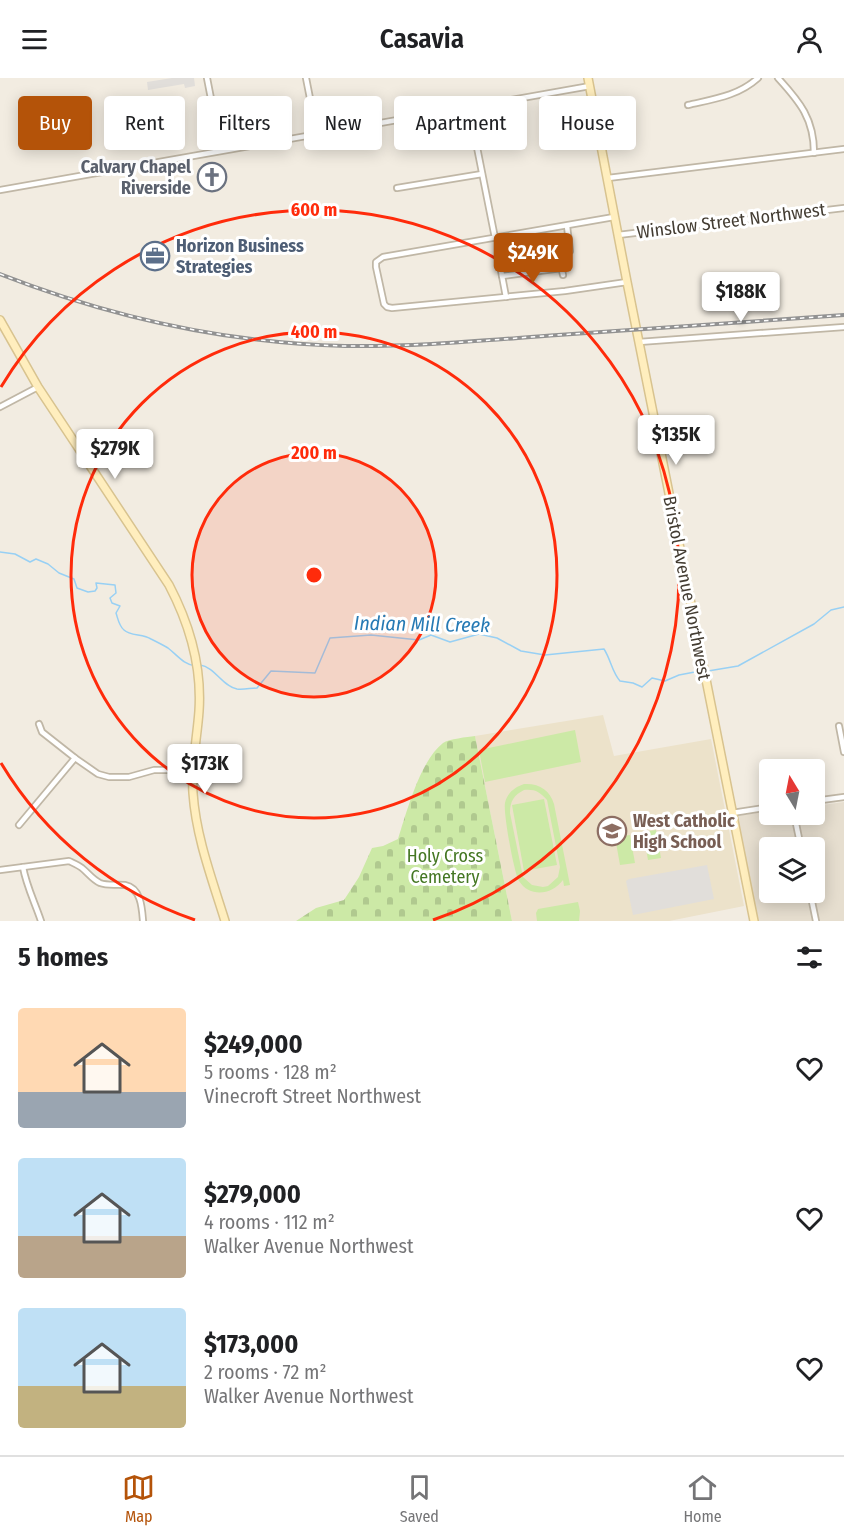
<!DOCTYPE html>
<meta charset="utf-8">
<style>
body{margin:0;font-family:"Fira Sans Condensed",sans-serif;background:#f2f2f2;color:#202124;height:100vh;display:flex;flex-direction:column;font-size:22px;white-space:nowrap}
*{box-sizing:border-box;margin:0}
p{font-size:20px;color:#757577}
.icon{flex:none;width:33px;height:33px;fill:none;stroke:currentColor;stroke-width:2;stroke-linecap:round;stroke-linejoin:round}
.map{position:relative;height:843px;overflow:hidden}
.details{display:flex;flex-direction:column;background:#fff;flex:1}
.details>*{flex:none}
.top-card{position:absolute;left:18px;top:18px;width:808px;height:54px;display:flex;gap:12px}
.needle{width:39px;rotate:350deg}
.tools{position:absolute;left:759px;top:681px;display:grid;gap:12px}
.tools a{display:grid;place-items:center;width:66px;height:66px;border-radius:6px;background:#fff;box-shadow:0 3px 15px #0003;font-size:30px}
.price{position:absolute;translate:-50% -51px;padding:0 14px;border-radius:6px;background:#fff;color:#222;font-size:20px;line-height:39px;filter:drop-shadow(0 2px 3px #0008)}
.price::after{content:'';position:absolute;left:50%;top:36px;width:18px;height:14px;margin-left:-9px;background:inherit;clip-path:polygon(0 0,100% 0,50% 100%)}
.price.selected{background:#b45309;color:#fff}
ul{padding:0;list-style:none}
li{display:flex;align-items:center;gap:18px;height:150px;padding:0 18px}
li span{display:grid;place-items:center;flex:none;width:168px;height:120px;border-radius:6px;color:#555}
li>.icon{margin-inline-start:auto}
span .icon{width:72px;height:72px;fill:#fffc;stroke-width:1}
li b{font-size:26px}
h2{display:flex;justify-content:space-between;align-items:center;height:72px;padding:0 18px;font-size:26px}
.tag{padding:0 21px;border-radius:6px;background:#fff;box-shadow:0 3px 15px #0003;font-size:21px;line-height:54px}
.tag.selected{background:#b45309;color:#fff}
header{display:flex;justify-content:space-between;align-items:center;height:78px;padding:0 18px;background:#fff;font-size:27px;font-weight:600}
.tab-bar{display:flex;justify-content:space-around;align-items:center;height:84px;border-top:2px solid #e0e0e0;background:#fff;font-size:16px;color:#757577}
.tab-bar a{display:grid;justify-items:center;gap:3px}
.tab-bar .selected{color:#b45309}
.map>svg:first-child{display:block}
</style>
<header><svg class="icon" aria-label="menu" viewBox="0 0 24 24"><path d="M4 6h16M4 12h16M4 18h16"/></svg>Casavia<svg class="icon" aria-label="person" viewBox="0 0 24 24"><circle cx="12" cy="8" r="4"/><path d="M4 21q1-7 8-7t8 7"/></svg></header>
<div class="map">
<svg width="844" height="843" viewBox="0 0 844 843">
<defs>
<pattern id="cemetery-stones" width="16" height="16" patternUnits="userSpaceOnUse" patternTransform="scale(1.5)"><rect width="16" height="16" fill="#cce9a6"/><path d="M2 7V4a2 2 0 0 1 4 0v3zM10 15v-3a2 2 0 0 1 4 0v3z" fill="#b0c98f"/></pattern>
</defs>
<rect width="100%" height="100%" fill="#f2ece1"/>
<path fill="#e6decf" fill-rule="evenodd" d="M844 724V843H758L737 738 769 733 770 736H814L815 728ZM770 770H814V814H770Z"/>
<polygon fill="#ece2ca" points="603,637 614,678 711,661 744,828 669,843 512,843 475,658"/>
<g fill="#cce9a6" fill-rule="evenodd">
<polygon points="575,652 581,684 485,704 479,672"/>
<path d="M524 706C539 705 550 712 554 726L570 807 564 808 563 802C552 817 530 820 519 803 514 795 503 734 505 725 507 715 515 709 524 706ZM524 712C535 711 540 714 547 722L560 789 558 799 548 808 543 809 532 807 523 799 510 735C510 723 514 717 524 712Z"/>
<polygon points="544,721 557,787 524,793 512,727"/>
<polygon points="656,752 661,780 648,782 643,754"/>
<polygon points="630,757 635,785 620,787 615,759"/>
<polygon points="578,824 580,833 579,843 537,843 536,835 538,831"/>
</g>
<path fill="url(#cemetery-stones)" d="M475 658 512 843H296L316 830 344 822 359 799 372 770 383 768 398 761C407 733 420 683 443 665 449 661 467 659 475 658Z"/>
<g fill="#e1deda">
<polygon points="172,0 194,0 195,8 185,10 184,6 148,12 147,4"/>
<polygon points="707,787 714,821 633,837 626,803 629,801"/>
</g>
<g fill="none" stroke-linecap="round" stroke-linejoin="round">
<g stroke="#98d0f4" stroke-width="1.5">
<path d="M0 474 15 476 30 484 36 481 48 486 59 495 74 501 77 510 88 514 95 513 97 510 96 505 115 507 116 515 110 520 112 525 120 528 116 535C118 541 119 548 124 552 130 558 143 556 151 561 157 564 163 567 168 570 177 577 184 587 196 588"/>
<path d="M200 587C215 589 222 608 237 611 243 612 251 610 257 610L271 593 315 595 330 560 371 557 419 562 431 557 450 564 479 556 497 560 521 573 545 577 604 571C611 582 612 594 620 603L633 605 642 609 652 600 665 603 679 597 700 593"/>
<polyline points="708,593 738,588 814,546 831,532 844,529"/>
</g>
<g stroke="#c0b7a6" stroke-width="8">
<g id="street">
<polyline points="207,0 221,72"/>
<polyline points="306,0 317,56"/>
<path d="M778 0C800 24 814 41 814 75"/>
<path d="M688 27C714 21 738 18 758 0"/>
<polyline points="469,29 495,160"/>
<polyline points="608,100 844,71"/>
<polyline points="397,110 482,96"/>
<polyline points="0,112 590,8"/>
<polyline points="614,139 383,179 376,184 376,189 384,226 387,229 392,230 565,213 627,204"/>
<polyline points="618,157 844,130"/>
<polyline points="558,174 563,197"/>
<polyline points="502,198 562,190"/>
<polyline points="506,219 499,182 570,173 567,148"/>
<polyline points="639,264 844,249"/>
<polyline points="0,329 38,309"/>
<polyline points="39,646 42,654 75,680 98,696 109,699 129,699 154,692 193,692"/>
<polyline points="839,648 844,674"/>
<polyline points="814,723 844,719"/>
<polyline points="732,735 770,729"/>
<polyline points="794,736 801,770"/>
<polyline points="19,747 75,680"/>
<path d="M23 789C26 807 35 825 41 843"/>
<path d="M0 792 69 783C73 785 78 787 82 790 88 795 93 802 100 805 108 808 117 806 125 807 141 810 142 830 143 843"/>
<polyline points="810,814 816,843"/>
</g>
</g>
<g stroke="#d8c38f" stroke-width="10">
<g id="secondary">
<polyline points="588,0 627,204 754,843"/>
<path d="M0 242 38 309 169 507C190 547 202 588 199 633 197 661 191 688 193 715 196 759 212 801 225 843"/>
</g>
</g>
<use href="#street" stroke="#fff" stroke-width="4.5"/>
<use href="#secondary" stroke="#ffeebe" stroke-width="7"/>
<g stroke="#929292" stroke-width="4">
<path id="rail" d="M0 196C110 239 227 265 345 268 416 269 488 262 558 257 654 250 749 244 844 237"/>
</g>
<use href="#rail" stroke="#fff" stroke-width="1.5" stroke-dasharray="4.5" stroke-linecap="butt"/>
</g>
<circle cx="314" cy="497" r="122" fill="#ff2b0b" fill-opacity=".12"/>
<g fill="none" stroke="#ff2b0b" stroke-width="3">
<circle cx="314" cy="497" r="122"/>
<circle cx="314" cy="497" r="243"/>
<path d="M195 842A365 365 0 0 1 1 685M1 309A365 365 0 1 1 433 842"/>
</g>
<defs>
<g id="church-ring" transform="scale(1.5)"><circle r="9.5" fill="#fff" stroke="#6b7280" stroke-width="1.5"/><path d="M-1.2-6h2.4v3.5h3.3v2.4h-3.3V6h-2.4V-.1h-3.3v-2.4h3.3Z" fill="#6b7280"/></g>
<g id="office-ring" transform="scale(1.5)"><circle r="9.5" fill="#fff" stroke="#5c6f8a" stroke-width="1.5"/><path d="M-6-3h4V-5.5h4V-3h4V5H-6ZM-1-4.5V-3h2v-1.5ZM-6 0V1H6V0Z" fill="#5c6f8a"/></g>
<g id="school-ring" transform="scale(1.5)"><circle r="9.5" fill="#fff" stroke="#8d6e63" stroke-width="1.5"/><path d="M0-5L7-2L0 1L-7-2ZM-4 1L0 2.5L4 1V4Q0 6-4 4Z" fill="#8d6e63"/></g>
</defs>
<g fill-rule="evenodd">
<use href="#church-ring" x="212" y="99"/>
<use href="#office-ring" x="155" y="178"/>
<use href="#school-ring" x="612" y="753"/>
</g>
<g text-anchor="middle" stroke-width="6" stroke-linejoin="round" paint-order="stroke">
<g font-size="18" font-weight="bold" fill="#5b616d" stroke="#fff" text-anchor="end">
<text x="191" y="95">Calvary Chapel<tspan x="191" dy="21">Riverside</tspan></text>
</g>
<g font-size="18" fill="#433c32" stroke="#fff">
<text transform="translate(731 143) rotate(-7)" y="6">Winslow Street Northwest</text>
<text transform="translate(687 510) rotate(79)" y="6">Bristol Avenue Northwest</text>
</g>
<g font-size="18" font-weight="bold" fill="#4e5e75" stroke="#fff" text-anchor="start">
<text x="176" y="174">Horizon Business<tspan x="176" dy="21">Strategies</tspan></text>
</g>
<g font-size="18" font-weight="bold" fill="#785e54" stroke="#fff" text-anchor="start">
<text x="633" y="749">West Catholic<tspan x="633" dy="21">High School</tspan></text>
</g>
<g font-size="18" fill="#447723" stroke="#fff">
<text x="445" y="784">Holy Cross<tspan x="445" dy="21">Cemetery</tspan></text>
</g>
<g font-size="20" font-style="italic" fill="#267ab4" stroke="#fff">
<text transform="translate(422 546) rotate(1)" y="7">Indian Mill Creek</text>
</g>
</g>
<circle cx="314" cy="497" r="9" fill="#ff2b0b" stroke="#fff" stroke-width="3"/>
<g font-size="18" text-anchor="middle" font-weight="bold" fill="#ff2b0b" stroke="#fff" stroke-width="6" stroke-linejoin="round" paint-order="stroke">
<text x="314" y="138">600 m</text>
<text x="314" y="260">400 m</text>
<text x="314" y="381">200 m</text>
</g>
</svg>
<div class="tools">
<a><svg class="needle" viewBox="-14 -14 28 28"><path d="M0-13l5 13h-10z" fill="#e53935"/><path d="M0 13l5-13h-10z" fill="#757577"/></svg></a>
<a><svg class="icon" aria-label="layers" viewBox="0 0 24 24"><path d="M12 4l9 5-9 5-9-5zM3 14l9 5 9-5"/></svg></a>
</div>
<b class="price selected" style="left:533px;top:206px">$249K</b>
<b class="price" style="left:741px;top:245px">$188K</b>
<b class="price" style="left:676px;top:388px">$135K</b>
<b class="price" style="left:115px;top:402px">$279K</b>
<b class="price" style="left:205px;top:717px">$173K</b>
<div class="top-card">
<a class="tag selected">Buy</a>
<a class="tag">Rent</a>
<a class="tag">Filters</a>
<a class="tag">New</a>
<a class="tag">Apartment</a>
<a class="tag">House</a>
</div>
</div>
<section class="details">
<h2>5 homes<svg class="icon" aria-label="filters" viewBox="0 0 24 24"><path d="M4 7h16M4 17h16"/><circle cx="9" cy="7" r="2"/><circle cx="15" cy="17" r="2"/></svg></h2>
<ul>
<li><span style="background:linear-gradient(#ffd9b3 70%,#9aa5b1 0)"><svg class="icon" aria-label="home" viewBox="0 0 24 24"><path d="M3 11l9-7 9 7M6 9v11h12V9"/></svg></span><div><b>$249,000</b><p>5 rooms · 128 m²</p><p>Vinecroft Street Northwest</p></div><svg class="icon" aria-label="heart" viewBox="0 0 24 24"><path d="M12 20l-8-8c-3-5 5-10 8-4 3-6 11-1 8 4z"/></svg></li>
<li><span style="background:linear-gradient(#bfe0f5 65%,#b9a48a 0)"><svg class="icon" aria-label="home" viewBox="0 0 24 24"><path d="M3 11l9-7 9 7M6 9v11h12V9"/></svg></span><div><b>$279,000</b><p>4 rooms · 112 m²</p><p>Walker Avenue Northwest</p></div><svg class="icon" aria-label="heart" viewBox="0 0 24 24"><path d="M12 20l-8-8c-3-5 5-10 8-4 3-6 11-1 8 4z"/></svg></li>
<li><span style="background:linear-gradient(#bfe0f5 65%,#c2b280 0)"><svg class="icon" aria-label="home" viewBox="0 0 24 24"><path d="M3 11l9-7 9 7M6 9v11h12V9"/></svg></span><div><b>$173,000</b><p>2 rooms · 72 m²</p><p>Walker Avenue Northwest</p></div><svg class="icon" aria-label="heart" viewBox="0 0 24 24"><path d="M12 20l-8-8c-3-5 5-10 8-4 3-6 11-1 8 4z"/></svg></li>
</ul>
</section>
<nav class="tab-bar">
<a class="selected"><svg class="icon" aria-label="map" viewBox="0 0 24 24"><path d="M3 6l6-2 6 2 6-2v14l-6 2-6-2-6 2zM9 4v14M15 6v14"/></svg>Map</a>
<a><svg class="icon" aria-label="saved" viewBox="0 0 24 24"><path d="M7 4h10v16l-5-4-5 4z"/></svg>Saved</a>
<a><svg class="icon" aria-label="home" viewBox="0 0 24 24"><path d="M3 11l9-7 9 7M6 9v11h12V9"/></svg>Home</a>
</nav>
